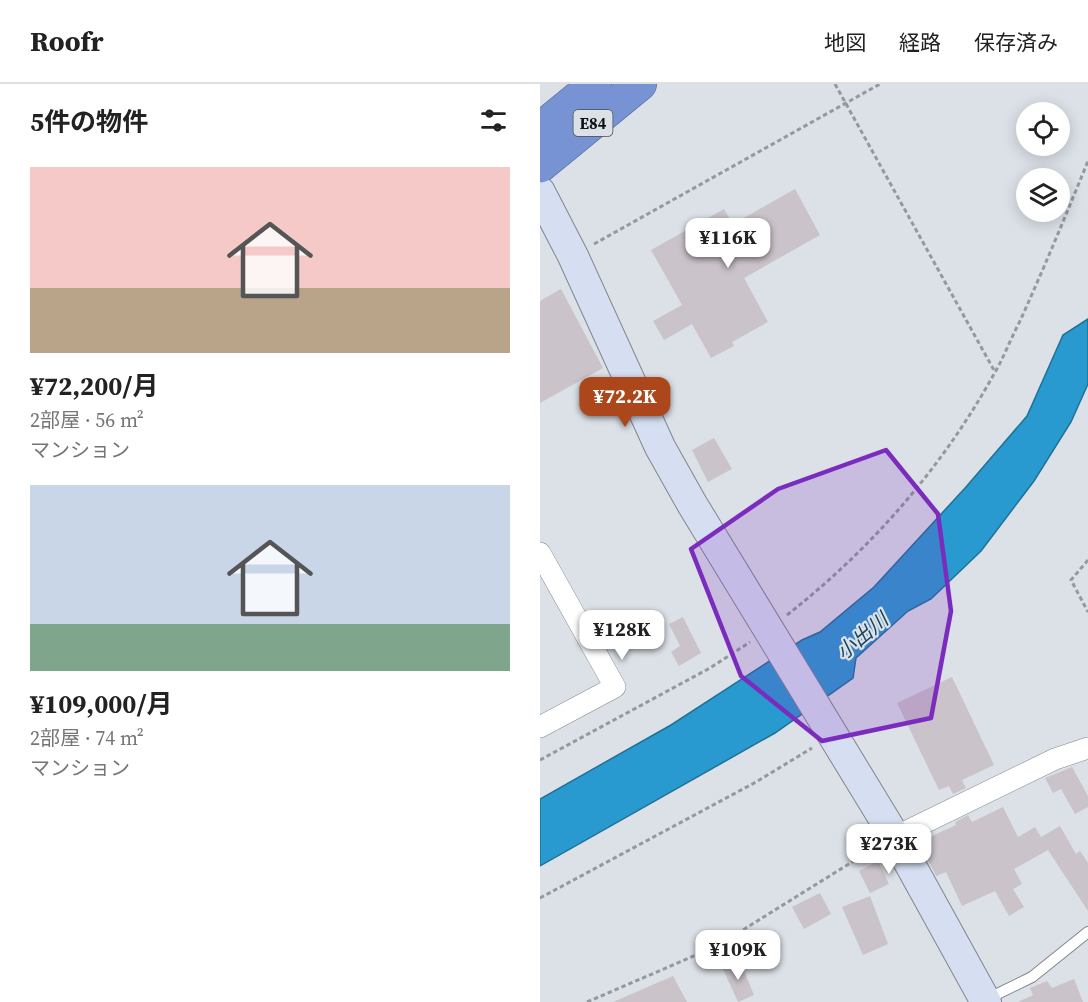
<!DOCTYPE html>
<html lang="ja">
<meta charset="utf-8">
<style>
body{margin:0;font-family:"Source Serif 4","Noto Sans JP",serif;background:#f2f2f2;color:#222;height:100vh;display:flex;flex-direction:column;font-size:22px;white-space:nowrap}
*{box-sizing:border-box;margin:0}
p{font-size:20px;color:#767676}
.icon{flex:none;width:33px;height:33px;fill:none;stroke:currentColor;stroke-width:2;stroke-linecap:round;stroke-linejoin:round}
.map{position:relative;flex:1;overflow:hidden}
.panel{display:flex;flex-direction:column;background:#fff;width:540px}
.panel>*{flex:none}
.tools{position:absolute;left:476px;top:18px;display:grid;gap:12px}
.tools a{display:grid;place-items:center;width:54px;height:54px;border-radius:50%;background:#fff;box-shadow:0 3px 15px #0003;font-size:30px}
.price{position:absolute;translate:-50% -51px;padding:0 14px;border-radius:12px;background:#fff;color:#222;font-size:20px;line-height:39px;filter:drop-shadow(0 2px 3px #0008)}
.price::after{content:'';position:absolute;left:50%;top:36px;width:18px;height:14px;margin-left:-9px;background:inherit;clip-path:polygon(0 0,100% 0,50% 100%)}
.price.current{background:#ac461b;color:#fff}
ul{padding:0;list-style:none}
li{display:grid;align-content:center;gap:12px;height:318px;padding:0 30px}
li span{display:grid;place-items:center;height:186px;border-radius:0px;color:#555}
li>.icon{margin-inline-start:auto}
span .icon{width:108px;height:108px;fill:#fffc;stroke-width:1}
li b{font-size:26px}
h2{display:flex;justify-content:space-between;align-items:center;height:72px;padding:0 30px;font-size:26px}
header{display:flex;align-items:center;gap:36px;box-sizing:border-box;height:84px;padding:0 30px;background:#fff;border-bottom:2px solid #e0e0e0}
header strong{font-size:28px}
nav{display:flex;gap:33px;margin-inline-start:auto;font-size:21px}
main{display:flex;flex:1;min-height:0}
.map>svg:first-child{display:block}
</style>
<header>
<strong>Roofr</strong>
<nav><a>地図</a><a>経路</a><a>保存済み</a></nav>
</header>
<main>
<section class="panel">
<h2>5件の物件<svg class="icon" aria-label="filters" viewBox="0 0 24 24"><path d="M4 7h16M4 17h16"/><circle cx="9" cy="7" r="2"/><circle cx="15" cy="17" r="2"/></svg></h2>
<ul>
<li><span style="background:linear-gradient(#f6c9c9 65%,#b9a48a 0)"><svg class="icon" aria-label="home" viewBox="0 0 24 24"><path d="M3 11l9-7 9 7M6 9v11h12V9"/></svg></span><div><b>¥72,200/月</b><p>2部屋 · 56 m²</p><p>マンション</p></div></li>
<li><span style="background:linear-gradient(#c9d6e8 75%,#7fa58c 0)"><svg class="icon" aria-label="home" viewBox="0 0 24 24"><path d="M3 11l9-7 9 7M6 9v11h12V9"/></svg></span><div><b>¥109,000/月</b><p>2部屋 · 74 m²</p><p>マンション</p></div></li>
</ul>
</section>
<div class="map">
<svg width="548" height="918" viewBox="0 0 548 918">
<rect width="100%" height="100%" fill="#dbe1e7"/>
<polygon fill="#289acf" stroke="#207197" stroke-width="1.5" points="548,235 548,300 531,338 494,397 441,467 391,515 368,527 316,574 313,594 235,649 0,782 0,715 131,641 262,556 280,548 334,503 426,403 487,332 523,251"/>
<g fill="#cac3c9">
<polygon points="255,105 280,151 204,194 228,238 192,258 194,262 171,274 152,240 124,256 113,237 142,221 111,166 184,125 193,140"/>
<polygon points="21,205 63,284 0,319 0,217"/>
<polygon points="174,354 192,385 168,398 152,366"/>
<polygon points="143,533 161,569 139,582 131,568 140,562 129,540"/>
<polygon points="412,593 454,681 422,696 426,704 413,710 409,702 399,706 357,619"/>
<polygon points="532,683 548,712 548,723 535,730 521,705 513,709 505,694"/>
<polygon points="463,723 478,753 495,743 501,753 520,742 536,770 540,767 548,779 548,827 508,766 474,785 482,800 473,805 484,823 469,832 455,807 422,822 406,788 396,792 379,758 416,741 415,738 428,731 432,738"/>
<polygon points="338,777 349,800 330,809 319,787"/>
<polygon points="280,809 291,830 264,845 252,823"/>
<polygon points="330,812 348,860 323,871 302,823"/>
<polygon points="199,875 214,911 198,918 182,883"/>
<polygon points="133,892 147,918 73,918"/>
<polygon points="534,895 543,918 478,918 493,911 490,904 507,897 512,904"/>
</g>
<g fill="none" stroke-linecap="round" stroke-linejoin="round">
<g stroke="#81868c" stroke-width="12">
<polyline id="lane" points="447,915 492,893 548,848"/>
</g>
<g stroke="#81868c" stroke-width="22">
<g id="street">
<polyline points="0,469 75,603 0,643"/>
<polyline points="355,753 515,675 548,664"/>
</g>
</g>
<g stroke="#81868c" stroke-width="32">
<polyline id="secondary" points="0,108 33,172 120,363 152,420 355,753 446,918"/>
</g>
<g stroke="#526690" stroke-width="34">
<g id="highway">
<polyline points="0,45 55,0"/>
<polyline points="0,82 100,0"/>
</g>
</g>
<g stroke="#94999e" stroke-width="3" stroke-dasharray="4.5 3" stroke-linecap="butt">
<polyline points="295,0 455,288"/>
<polyline points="54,160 340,0"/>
<polyline points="548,476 531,496 548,528"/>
<path d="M247 531C331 465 402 384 454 290 464 273 471 254 480 237 504 184 526 131 548 77"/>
<polyline points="0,676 170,584 210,558"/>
<polyline points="0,814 216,698 272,664"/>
<polyline points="47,918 177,862 333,765"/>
</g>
<use href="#lane" stroke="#fff" stroke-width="10"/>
<use href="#street" stroke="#fff" stroke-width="21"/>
<use href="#secondary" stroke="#d6dff2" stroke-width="30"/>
<use href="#highway" stroke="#7793d3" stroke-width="33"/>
</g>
<path fill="#7b2cbf" fill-opacity="0.2" stroke="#7b2cbf" stroke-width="4.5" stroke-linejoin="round" d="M346 366 398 430 411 527 391 634 282 657 201 592 151 465 238 405Z"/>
<g text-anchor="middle" stroke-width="4.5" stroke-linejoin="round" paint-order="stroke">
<rect fill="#dbe1e7" stroke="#4c4f53" stroke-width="1.5" x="33.5" y="26" width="39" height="26" rx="4.5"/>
<g font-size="16" font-weight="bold" fill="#0e1113">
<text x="53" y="45">E84</text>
</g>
<g font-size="20" font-style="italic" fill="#18445b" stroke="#dbe1e7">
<text transform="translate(322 552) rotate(-40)" y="7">小出川</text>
</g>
</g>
</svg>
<div class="tools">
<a><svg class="icon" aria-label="locate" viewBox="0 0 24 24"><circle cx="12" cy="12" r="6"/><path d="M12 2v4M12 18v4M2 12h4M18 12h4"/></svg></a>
<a><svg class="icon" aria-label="layers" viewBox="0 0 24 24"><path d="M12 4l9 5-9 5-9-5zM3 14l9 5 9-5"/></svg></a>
</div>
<b class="price" style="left:188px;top:185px">¥116K</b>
<b class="price current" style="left:85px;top:344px">¥72.2K</b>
<b class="price" style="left:82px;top:577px">¥128K</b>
<b class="price" style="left:349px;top:791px">¥273K</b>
<b class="price" style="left:198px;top:897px">¥109K</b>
</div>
</main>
